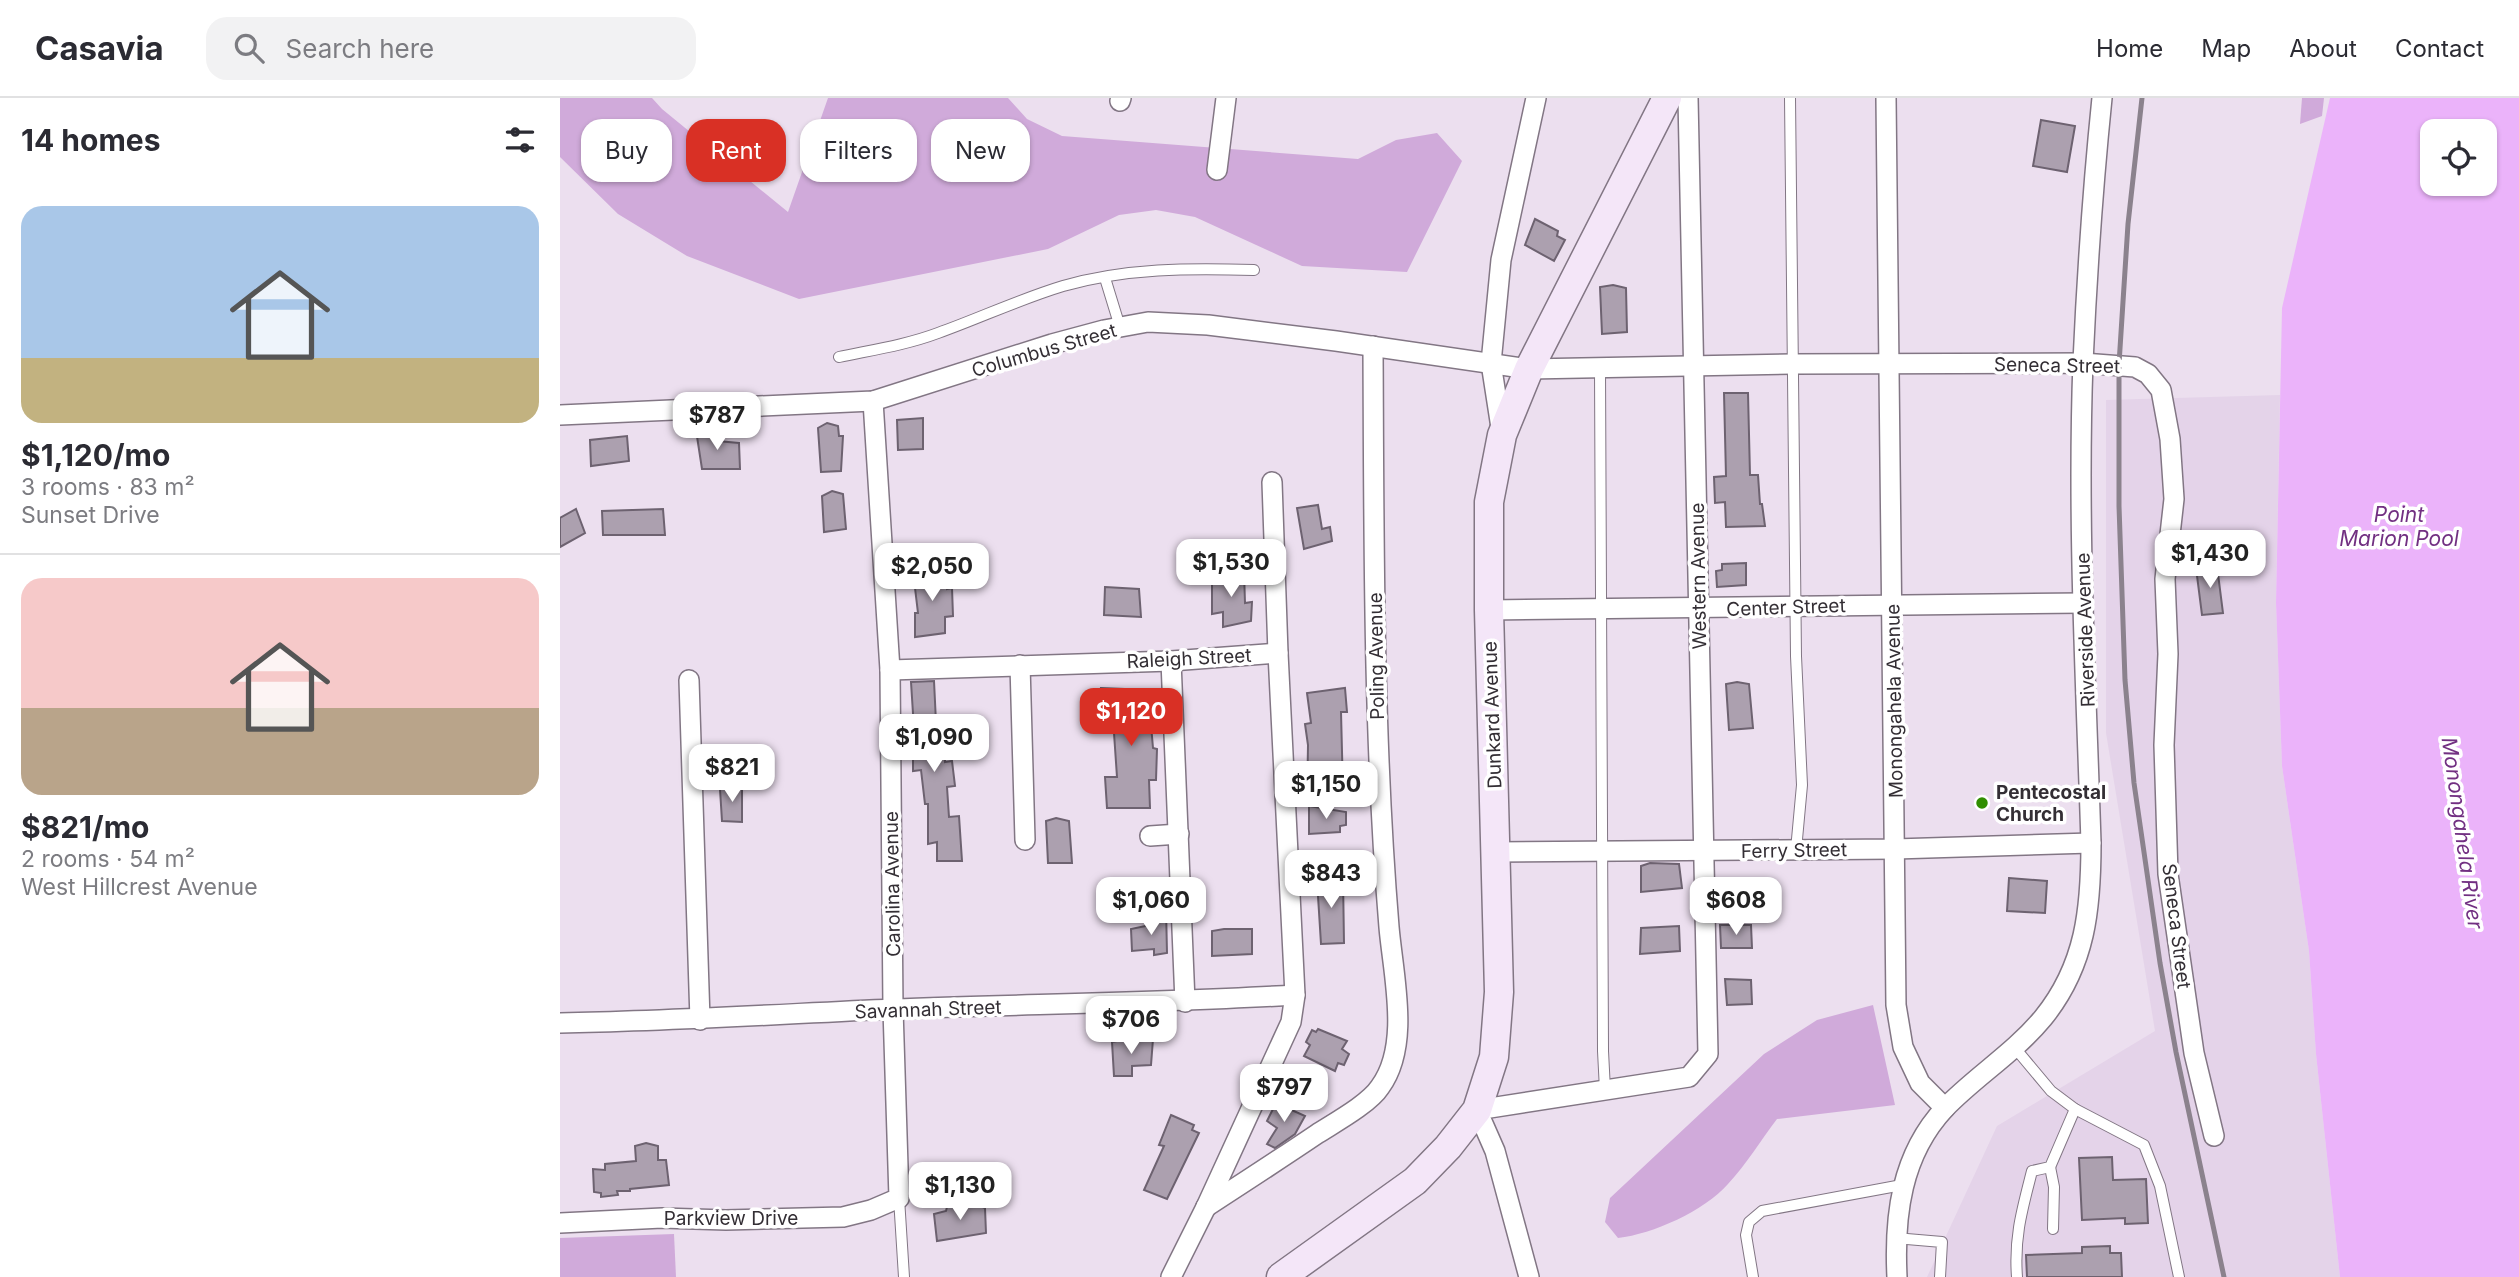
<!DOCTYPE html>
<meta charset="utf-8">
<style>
body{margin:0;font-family:Inter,sans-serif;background:#f2f2f3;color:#2b2b33;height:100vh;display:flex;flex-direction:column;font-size:26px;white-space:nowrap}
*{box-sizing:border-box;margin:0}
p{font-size:23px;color:#7c7c81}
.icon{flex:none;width:38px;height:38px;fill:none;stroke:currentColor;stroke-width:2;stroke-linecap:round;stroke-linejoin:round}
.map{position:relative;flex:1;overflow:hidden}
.panel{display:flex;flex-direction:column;background:#fff;width:560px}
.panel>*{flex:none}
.banner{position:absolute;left:21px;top:21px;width:665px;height:63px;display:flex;gap:14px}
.tools{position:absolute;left:1860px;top:21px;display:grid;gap:14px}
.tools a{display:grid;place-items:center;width:77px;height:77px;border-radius:14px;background:#fff;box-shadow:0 2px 5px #0004;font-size:35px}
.price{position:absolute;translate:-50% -60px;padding:0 16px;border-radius:14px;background:#fff;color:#222;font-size:23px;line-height:46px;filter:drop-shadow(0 2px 4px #0008)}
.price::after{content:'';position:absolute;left:50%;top:42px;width:21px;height:16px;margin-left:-10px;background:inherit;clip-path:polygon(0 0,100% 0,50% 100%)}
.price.active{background:#d93025;color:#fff}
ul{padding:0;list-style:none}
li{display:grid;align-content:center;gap:14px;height:371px;padding:0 21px}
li+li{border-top:2px solid #e1e1e2}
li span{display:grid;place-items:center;height:217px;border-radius:21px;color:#555}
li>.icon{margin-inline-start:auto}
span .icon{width:126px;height:126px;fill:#fffc;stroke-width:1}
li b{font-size:30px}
h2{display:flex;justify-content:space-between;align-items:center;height:84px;padding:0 21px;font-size:30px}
.pill{padding:0 24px;border-radius:21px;background:#fff;box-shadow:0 2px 5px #0004;font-size:24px;line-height:63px}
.pill.active{background:#d93025;color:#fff}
header{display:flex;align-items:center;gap:42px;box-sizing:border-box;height:98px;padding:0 35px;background:#fff;border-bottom:2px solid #e1e1e2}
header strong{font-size:33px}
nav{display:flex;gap:38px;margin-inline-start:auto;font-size:24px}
.search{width:490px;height:63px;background:#f2f2f3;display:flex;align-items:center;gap:18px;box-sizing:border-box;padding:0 24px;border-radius:21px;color:#7c7c81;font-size:26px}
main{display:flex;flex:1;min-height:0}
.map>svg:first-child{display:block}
</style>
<header>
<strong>Casavia</strong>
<div class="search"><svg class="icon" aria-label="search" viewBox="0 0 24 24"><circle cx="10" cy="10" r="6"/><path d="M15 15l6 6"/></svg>Search here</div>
<nav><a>Home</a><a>Map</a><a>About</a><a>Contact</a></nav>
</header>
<main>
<section class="panel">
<h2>14 homes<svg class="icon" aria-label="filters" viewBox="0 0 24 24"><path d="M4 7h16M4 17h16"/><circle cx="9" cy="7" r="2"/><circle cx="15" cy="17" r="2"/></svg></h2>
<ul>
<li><span style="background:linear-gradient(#a9c7e8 70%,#c2b280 0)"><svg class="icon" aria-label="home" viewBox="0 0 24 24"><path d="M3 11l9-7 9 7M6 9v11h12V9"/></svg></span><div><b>$1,120/mo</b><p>3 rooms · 83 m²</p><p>Sunset Drive</p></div></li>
<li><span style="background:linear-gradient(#f6c9c9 60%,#b9a48a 0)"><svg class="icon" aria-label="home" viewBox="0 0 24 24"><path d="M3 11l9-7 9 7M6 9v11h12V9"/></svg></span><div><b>$821/mo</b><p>2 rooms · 54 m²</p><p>West Hillcrest Avenue</p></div></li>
</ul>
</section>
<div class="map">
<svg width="1959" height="1179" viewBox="0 0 1959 1179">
<rect width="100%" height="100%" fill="#ecdfef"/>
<polygon fill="#e4d3e9" points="1720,297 1716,505 1722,668 1749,853 1756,956 1780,1179 1367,1179 1437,1028 1595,933 1546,635 1546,302"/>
<g fill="#d0aada">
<polygon points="0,0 92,0 102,11 228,114 268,0 448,0 467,21 502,38 798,61 836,42 877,35 902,63 847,174 742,168 635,119 596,112 559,117 488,151 239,201 127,158 58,116 0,59"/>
<polygon points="1742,0 1764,0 1762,18 1740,26"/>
<path d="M1313 907 1335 1007 1217 1021C1201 1042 1186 1067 1168 1086 1144 1113 1093 1136 1058 1140L1045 1124 1050 1100 1204 956 1257 922Z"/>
<polygon points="114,1136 116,1179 0,1179 0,1140"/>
</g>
<path fill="#ebb3fa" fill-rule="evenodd" d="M1770 0H1959V1179H1780L1756 956 1749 853 1722 668 1716 505 1722 210ZM1872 33H1925V86H1872Z"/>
<g fill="#aca0af" stroke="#6d6270" stroke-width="2">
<polygon points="1481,22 1515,28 1507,74 1473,68"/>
<polygon points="975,121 998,133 997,138 1005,142 994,163 965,147"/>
<polygon points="1053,187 1066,190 1067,234 1042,236 1040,189"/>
<polygon points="1164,295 1188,295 1190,377 1198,377 1200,406 1202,406 1205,428 1166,429 1165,404 1155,405 1154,379 1166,378"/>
<polygon points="363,320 363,351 338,352 337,322"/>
<polygon points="267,325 278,328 279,338 283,338 281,373 261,374 258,330"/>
<polygon points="153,329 157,343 179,345 180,371 142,371 136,332"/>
<polygon points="67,338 69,363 31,368 30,342"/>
<polygon points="272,393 283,396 286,431 264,434 262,398"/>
<polygon points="758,407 762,431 770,429 772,443 744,451 737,410"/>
<polygon points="16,411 25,435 0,449 0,420"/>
<polygon points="103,411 105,437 43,437 42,413"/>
<polygon points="1186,465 1186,487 1157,489 1156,473 1162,472 1162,466"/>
<polygon points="1657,468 1663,515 1642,517 1636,470"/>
<polygon points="353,473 386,474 387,491 392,490 393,518 385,519 385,535 355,539 355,515 358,515"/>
<polygon points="684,474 685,505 692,504 691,523 663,529 663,514 652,516 652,479"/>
<polygon points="545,489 579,491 581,519 544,517"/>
<polygon points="374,583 377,645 385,645 385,664 392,663 395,688 387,689 389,719 399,718 402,763 377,763 377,744 368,746 368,706 365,706 361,672 353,673 353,647 355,647 351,584"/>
<polygon points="1177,584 1189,586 1193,630 1169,632 1166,586"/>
<polygon points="541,590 588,592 593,650 597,651 596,682 589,682 590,710 547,710 545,679 557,679 554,635 555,617 543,616"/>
<polygon points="785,590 787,614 781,614 783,693 747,706 748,647 745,626 751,625 747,595"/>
<polygon points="170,688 182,688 182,724 162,723 160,691"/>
<polygon points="749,708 786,714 786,727 780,728 780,734 749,736"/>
<polygon points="496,720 509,723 512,765 488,765 486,723"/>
<polygon points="1090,765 1119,766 1122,790 1081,794 1081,768"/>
<polygon points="770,777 783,780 784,845 761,846 757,782"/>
<polygon points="1449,780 1487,783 1485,815 1447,813"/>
<polygon points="606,810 607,855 594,857 594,851 572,853 571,831 595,826"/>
<polygon points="1160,827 1191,827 1192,850 1161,850"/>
<polygon points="1119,828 1120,853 1080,856 1081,830"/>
<polygon points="664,831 692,831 692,856 652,858 652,833"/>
<polygon points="1165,881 1191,882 1192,906 1167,907"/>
<polygon points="758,931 787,943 782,951 789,956 784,967 778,965 775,973 744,958 750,947 746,944 752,932 756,934"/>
<polygon points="593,941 591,967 572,968 572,978 554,978 552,944 562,942 567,943"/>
<polygon points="716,1005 745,1018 735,1036 715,1050 707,1046 717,1030 707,1023"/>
<polygon points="611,1017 634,1027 632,1032 639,1035 607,1101 584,1092 604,1048 599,1047"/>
<polygon points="86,1045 98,1048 98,1062 106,1062 109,1087 70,1091 70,1093 57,1093 58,1097 41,1099 41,1095 34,1094 33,1071 45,1072 45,1066 76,1063 75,1048"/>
<polygon points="1552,1059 1553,1082 1586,1081 1588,1125 1565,1126 1565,1120 1522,1122 1519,1060"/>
<polygon points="420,1108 425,1110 426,1135 377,1143 374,1116 386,1113 387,1109"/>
<polygon points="1550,1148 1550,1155 1561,1155 1562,1179 1467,1179 1466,1157 1522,1155 1522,1149"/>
</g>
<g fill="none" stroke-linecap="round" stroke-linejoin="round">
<g stroke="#827684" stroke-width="12">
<g id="lane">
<polyline points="1230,0 1236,558 1242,687 1236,752"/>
<polyline points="545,180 560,229"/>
<path d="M279 259C312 252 346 247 378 235 420 220 460 201 503 188 566 170 629 170 694 172"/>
<polyline points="1040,271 1043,953 1045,992"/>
<polyline points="1455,950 1491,993 1515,1011 1584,1047 1600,1088 1619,1179"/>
<polyline points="1490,1069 1494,1089 1493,1131"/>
<polyline points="339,1100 344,1179"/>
<polyline points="1335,1140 1382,1144 1380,1179"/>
<polyline points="1193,1179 1186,1137 1189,1124 1202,1113 1342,1087"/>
<path d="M1457 1179C1454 1139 1462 1112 1472 1073L1490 1069 1515 1011"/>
</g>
</g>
<g stroke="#827684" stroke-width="22">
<g id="street">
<polyline points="1326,0 1336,907 1343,949 1360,985 1385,1010"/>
<polyline points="560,3 561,0"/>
<polyline points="657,72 666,0"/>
<polyline points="0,317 313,303 492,246 544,232 588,224 648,227 776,243 969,271 1232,266 1523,265 1575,269 1588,276 1601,292 1610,341 1614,401 1605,481 1608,556 1604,647 1608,776 1634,955 1654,1038"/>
<polyline points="942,336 931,265 941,162 976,0"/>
<polyline points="929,512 1523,505"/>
<polyline points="611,563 625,904"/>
<polyline points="460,567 465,742"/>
<polyline points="330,572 611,563 718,555"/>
<polyline points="129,582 140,922"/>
<polyline points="590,738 619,736"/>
<polyline points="936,754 1335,751 1531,745"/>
<path d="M0 925C111 923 222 916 333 911 467 906 601 905 735 897"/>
<path d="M646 1109C683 1085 720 1061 757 1036 774 1025 809 1006 820 989 851 947 833 877 829 829 813 636 814 442 813 248"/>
<polyline points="0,1125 102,1120 166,1122 283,1119 311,1112 339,1100 333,911 330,572 313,303"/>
<polyline points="611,1179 646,1109 731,924 735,897 718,555 712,384"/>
<polyline points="969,1179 935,1053 917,1012 1129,979 1148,956 1128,0"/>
<path d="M1337 1179C1334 1118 1341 1057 1385 1010 1416 978 1454 955 1483 920 1526 867 1531 810 1531 745 1526 585 1517 424 1523 264 1527 176 1533 88 1542 0"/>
</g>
</g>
<g stroke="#827684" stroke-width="31">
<polyline id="secondary" points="721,1179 855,1083 888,1049 917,1012 934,959 939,894 929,512 929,404 942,337 969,271 1107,0"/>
</g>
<use href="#lane" stroke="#fff" stroke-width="10"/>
<use href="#street" stroke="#fff" stroke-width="19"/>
<use href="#secondary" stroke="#f4e6f8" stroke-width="28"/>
<polyline stroke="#8b828d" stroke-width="5" points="1582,0 1568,126 1559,266 1559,408 1565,582 1574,685 1600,865 1616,954 1664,1179"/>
</g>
<circle fill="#318e01" stroke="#fff" stroke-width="2.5" cx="1422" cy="705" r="7"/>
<g text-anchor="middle" stroke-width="7" stroke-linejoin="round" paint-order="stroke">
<g font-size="19" fill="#332e34" stroke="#fff">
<text transform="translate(484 252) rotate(-16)" y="7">Columbus Street</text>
<text transform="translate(1497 267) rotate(1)" y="7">Seneca Street</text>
<text transform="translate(1138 478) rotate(-91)" y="7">Western Avenue</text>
<text transform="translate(1226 509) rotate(-2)" y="7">Center Street</text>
<text transform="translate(1525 532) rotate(-92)" y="7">Riverside Avenue</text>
<text transform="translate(816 558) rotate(-91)" y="7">Poling Avenue</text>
<text transform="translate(629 560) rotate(-3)" y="7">Raleigh Street</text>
<text transform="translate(1334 603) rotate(-91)" y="7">Monongahela Avenue</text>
<text transform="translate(932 617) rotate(-92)" y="7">Dunkard Avenue</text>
<text transform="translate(1234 752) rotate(-1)" y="7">Ferry Street</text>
<text transform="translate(332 786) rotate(-91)" y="7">Carolina Avenue</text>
<text transform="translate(1617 828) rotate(83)" y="7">Seneca Street</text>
<text transform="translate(368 911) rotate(-2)" y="7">Savannah Street</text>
<text x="171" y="1127">Parkview Drive</text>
</g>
<g font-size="19" font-weight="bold" fill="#332e34" stroke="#fff" text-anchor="start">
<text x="1436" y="701">Pentecostal<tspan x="1436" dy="22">Church</tspan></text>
</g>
<g font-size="21" font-style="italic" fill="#723082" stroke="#fff">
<text x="1839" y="424">Point<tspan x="1839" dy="24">Marion Pool</tspan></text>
<text transform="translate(1902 735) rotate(82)" y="7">Monongahela River</text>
</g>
</g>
</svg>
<div class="tools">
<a><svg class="icon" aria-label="locate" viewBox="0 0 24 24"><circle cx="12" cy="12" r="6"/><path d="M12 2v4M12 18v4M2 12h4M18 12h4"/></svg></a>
</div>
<b class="price" style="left:157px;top:354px">$787</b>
<b class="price" style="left:1650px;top:492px">$1,430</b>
<b class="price" style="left:671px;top:501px">$1,530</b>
<b class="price" style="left:372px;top:505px">$2,050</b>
<b class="price active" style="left:571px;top:650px">$1,120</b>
<b class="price" style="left:374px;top:676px">$1,090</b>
<b class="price" style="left:172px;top:706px">$821</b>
<b class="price" style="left:766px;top:723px">$1,150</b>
<b class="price" style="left:771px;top:812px">$843</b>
<b class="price" style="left:591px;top:839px">$1,060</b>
<b class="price" style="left:1176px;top:839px">$608</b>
<b class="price" style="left:571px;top:958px">$706</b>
<b class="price" style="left:724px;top:1026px">$797</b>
<b class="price" style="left:400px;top:1124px">$1,130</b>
<div class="banner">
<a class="pill">Buy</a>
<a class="pill active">Rent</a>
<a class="pill">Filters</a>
<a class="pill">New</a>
</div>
</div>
</main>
